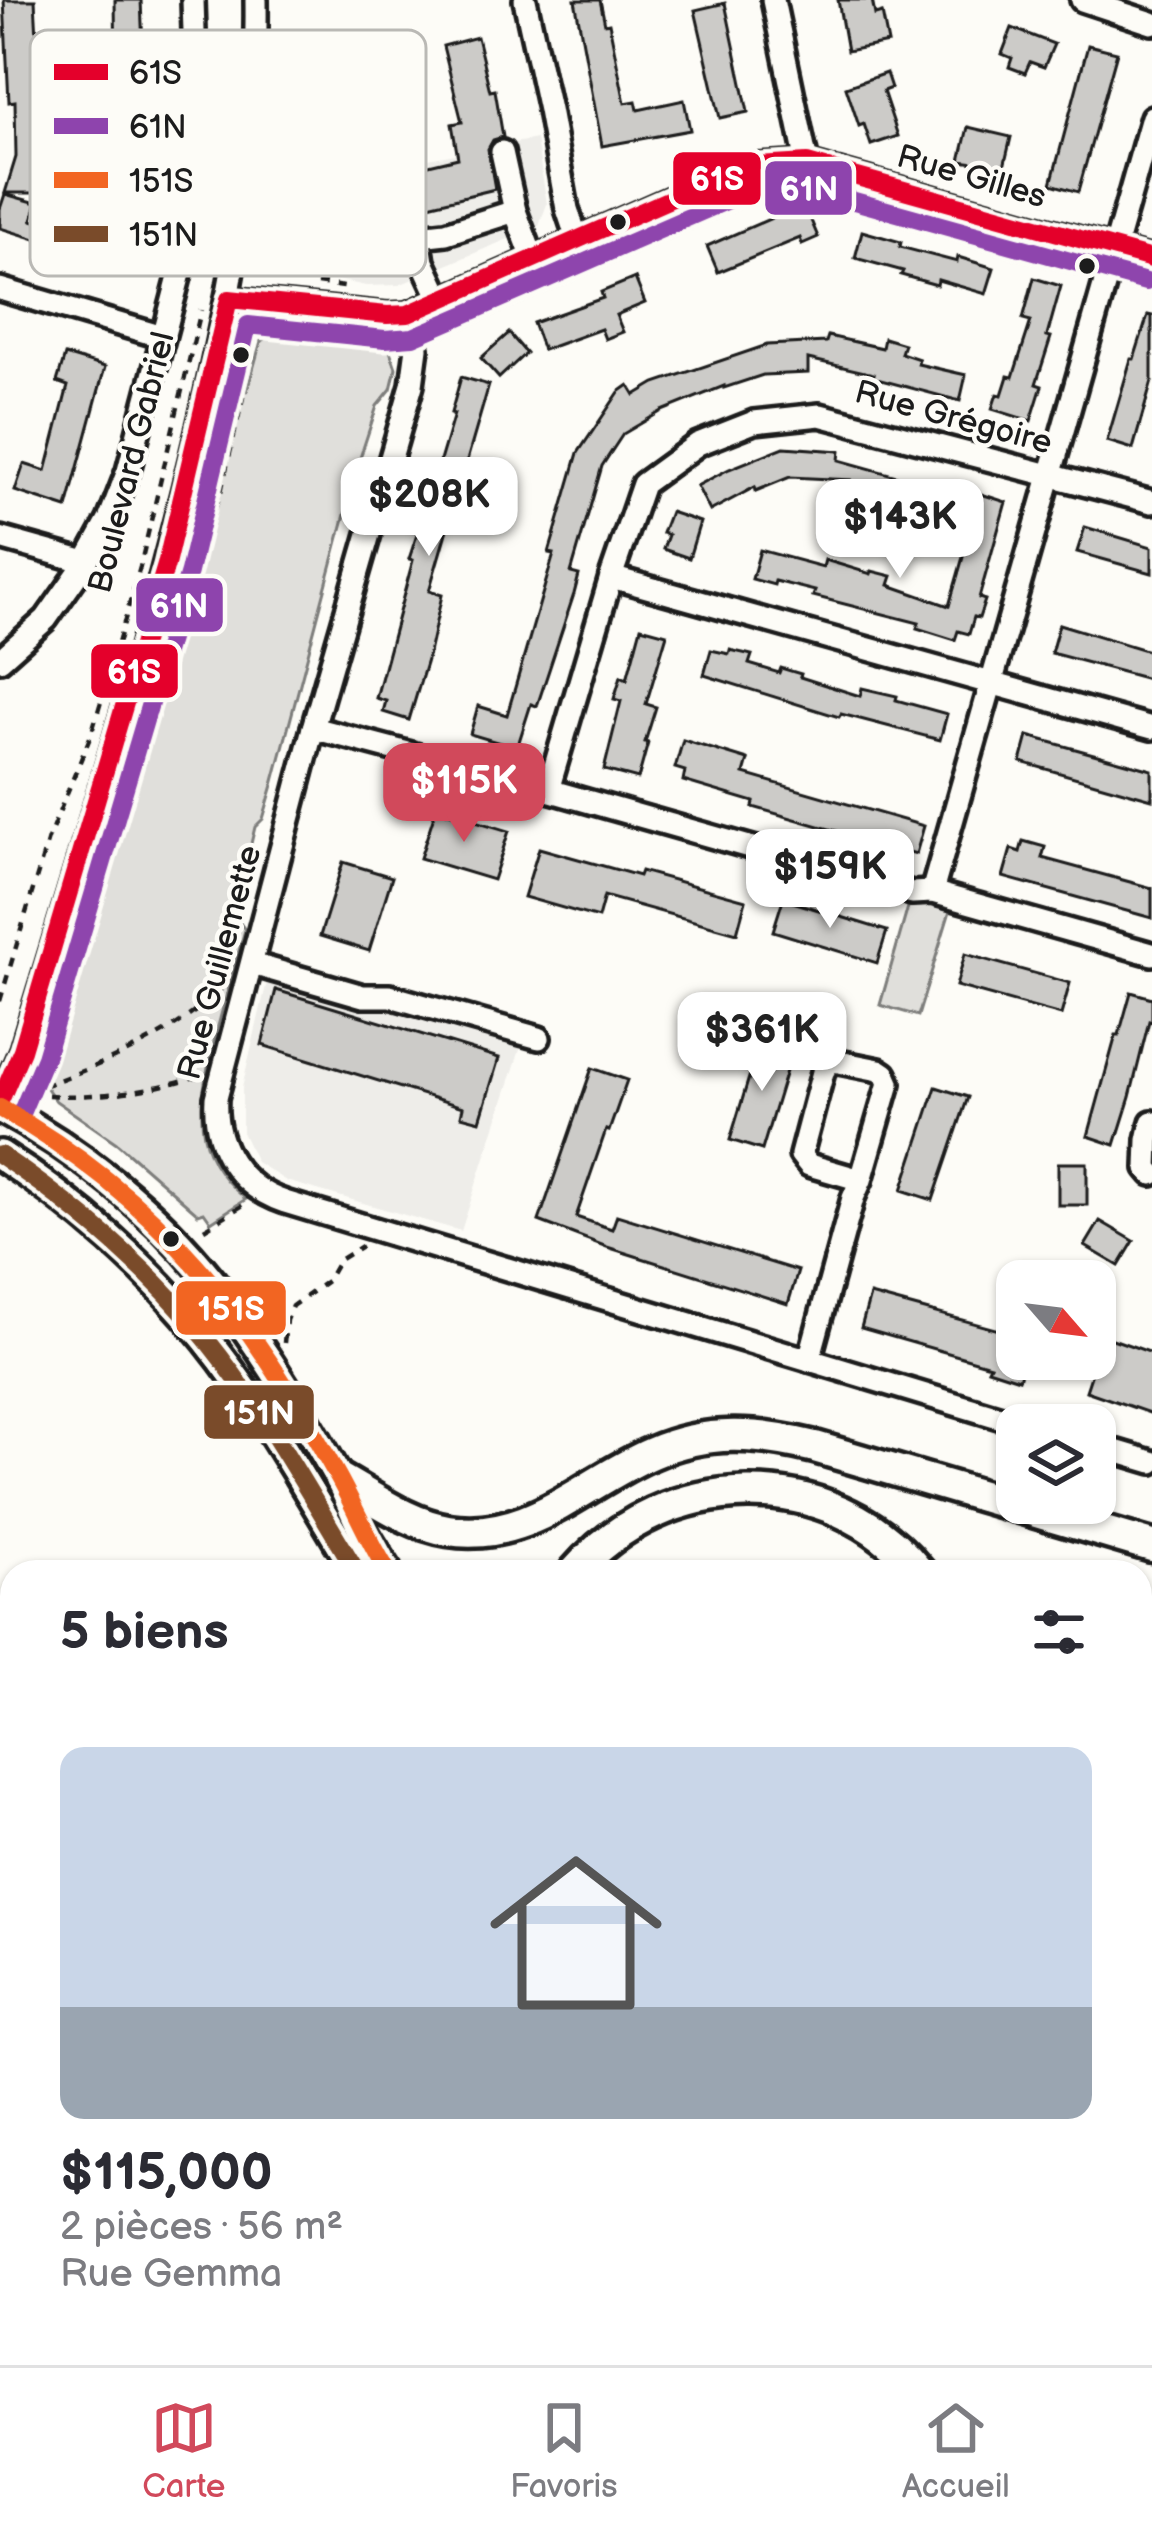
<!DOCTYPE html>
<html lang="fr">
<meta charset="utf-8">
<style>
body{margin:0;font-family:"Balsamiq Sans",sans-serif;background:#f7f7f7;color:#2b2b33;height:100vh;display:flex;flex-direction:column;font-size:45px;white-space:nowrap}
*{box-sizing:border-box;margin:0}
p{font-size:39px;color:#7c7c81}
.icon{flex:none;width:66px;height:66px;fill:none;stroke:currentColor;stroke-width:2;stroke-linecap:round;stroke-linejoin:round}
.map{position:relative;flex:1;overflow:hidden}
.drawer{position:absolute;left:0px;top:1560px;width:1152px;height:807px;display:flex;flex-direction:column;background:#fff;border-radius:36px 36px 0 0;box-shadow:0 3px 9px #0004}
.drawer>*{flex:none}
.needle{width:78px;rotate:118deg}
.tools{position:absolute;left:996px;top:1260px;display:grid;gap:24px}
.tools a{display:grid;place-items:center;width:120px;height:120px;border-radius:24px;background:#fff;box-shadow:0 3px 9px #0004;font-size:60px}
.price{position:absolute;translate:-50% -102px;padding:0 27px;border-radius:24px;background:#fff;color:#222;font-size:39px;line-height:78px;filter:drop-shadow(0 3px 6px #0008)}
.price::after{content:'';position:absolute;left:50%;top:72px;width:36px;height:27px;margin-left:-18px;background:inherit;clip-path:polygon(0 0,100% 0,50% 100%)}
.price.active{background:#d1495b;color:#fff}
ul{padding:0;list-style:none}
li{display:grid;align-content:center;gap:24px;height:636px;padding:0 60px}
li+li{border-top:3px solid #e1e1e2}
li span{display:grid;place-items:center;height:372px;border-radius:24px;color:#555}
li>.icon{margin-inline-start:auto}
span .icon{width:216px;height:216px;fill:#fffc;stroke-width:1}
li b{font-size:51px}
h2{display:flex;justify-content:space-between;align-items:center;height:144px;padding:0 60px;font-size:51px}
.dock{display:flex;justify-content:space-around;align-items:center;height:168px;border-top:3px solid #e1e1e2;background:#fff;font-size:33px;color:#7c7c81}
.dock a{display:grid;justify-items:center;gap:6px}
.dock .active{color:#d1495b}
.map>svg:first-child{display:block}
</style>
<div class="map">
<svg width="1152" height="2365" viewBox="0 0 1152 2365">
<rect width="100%" height="100%" fill="#fdfcf7"/>
<filter id="ink" filterUnits="userSpaceOnUse"><feTurbulence type="fractalNoise" baseFrequency=".00833" numOctaves="2"/><feDisplacementMap in="SourceGraphic" scale="24" xChannelSelector="R" yChannelSelector="G"/><feConvolveMatrix kernelMatrix="1 2 1 2 8 2 1 2 1" color-interpolation-filters="sRGB"/></filter>
<g filter="url(#ink)">
<g fill="#eeede9">
<polygon points="536,139 547,204 539,226 399,285 366,286 294,271 271,259 285,145 401,164"/>
<polygon points="273,956 527,1028 461,1231 286,1181 256,1162 242,1132 242,1088"/>
</g>
<g fill="#e0dfdb" stroke="#7e7e7c" stroke-width="3">
<path d="M278 331 377 341 390 351 396 368 391 389 377 406 360 458 273 785 263 819 255 827 234 914 245 930C235 966 224 1002 215 1038 199 1104 187 1151 246 1199L211 1222 204 1212 198 1214 118 1144 56 1101 46 1087 44 1078 108 874 179 620 216 509 243 390 247 391 261 341Z"/>
<polygon points="912,893 954,898 918,1016 880,1005"/>
</g>
<g fill="#cccbc8" stroke="#1c1c1c" stroke-width="3">
<polygon points="4,0 35,0 41,113 45,113 46,173 40,193 5,193 16,157 15,101 9,102"/>
<polygon points="115,0 141,0 149,194 122,194 122,133 120,133 116,71"/>
<polygon points="575,0 600,0 605,24 609,23 625,103 636,101 638,110 684,100 690,130 602,146"/>
<polygon points="838,0 872,0 875,15 882,13 888,43 847,51"/>
<polygon points="725,3 748,112 720,118 695,10"/>
<polygon points="1012,28 1054,44 1044,67 1030,62 1025,73 1009,67 1012,58 1002,54"/>
<polygon points="477,37 490,91 495,90 503,137 493,140 488,149 495,189 404,211 395,173 458,158 452,124 462,122 443,46"/>
<polygon points="1088,45 1117,52 1078,192 1051,184"/>
<polygon points="886,73 891,88 883,91 898,136 871,145 864,124 859,126 846,87"/>
<polygon points="968,127 1011,137 1004,167 960,161"/>
<polygon points="5,194 37,203 32,220 110,242 115,226 145,235 135,272 88,258 86,264 47,253 49,243 0,228 0,209"/>
<polygon points="804,204 818,237 802,244 800,238 718,272 707,246"/>
<polygon points="862,231 901,242 900,247 957,262 958,257 994,268 986,294 938,280 937,285 901,275 903,271 855,258"/>
<polygon points="635,278 645,303 616,315 623,332 605,339 601,329 543,350 533,323 603,298 601,292"/>
<polygon points="1034,278 1061,286 1047,336 1051,337 1036,384 1042,386 1031,421 992,409 997,394 1002,395 1008,376 1013,377 1031,321 1023,319"/>
<polygon points="1148,315 1152,316 1152,381 1133,449 1107,441 1131,359 1134,359"/>
<polygon points="509,333 526,353 499,378 481,358"/>
<polygon points="828,336 882,348 884,338 904,344 901,353 919,359 918,364 966,375 960,401 873,378 874,374 808,359 808,373 763,375 724,388 724,386 662,411 623,434 602,466 571,573 579,575 574,594 537,706 531,704 517,748 470,734 478,706 507,715 554,554 549,553 578,453 619,392 629,385 635,395 655,383 767,345 826,342"/>
<polygon points="65,355 105,367 67,508 15,491 24,464 46,471 68,386 57,382"/>
<polygon points="461,377 489,385 429,591 442,595 429,653 409,720 383,712 386,701 376,698 413,560 409,559 431,492 424,490 431,470 437,471 454,414 451,413"/>
<polygon points="784,447 840,451 839,460 936,487 929,512 848,491 851,480 790,477 756,491 755,487 710,511 697,486 729,469"/>
<polygon points="981,494 1006,502 979,598 985,600 979,618 974,617 969,634 958,631 955,640 917,628 919,623 813,596 815,591 775,581 774,585 752,579 760,550 823,567 825,560 871,574 872,571 892,576 889,585 949,606"/>
<polygon points="670,512 700,522 689,558 663,549 668,535 662,533"/>
<polygon points="1085,527 1152,547 1152,573 1077,552"/>
<polygon points="1059,624 1152,652 1152,680 1051,653"/>
<polygon points="641,627 667,634 646,704 656,707 645,742 648,743 638,779 604,770 621,701 614,699 621,676 627,679"/>
<polygon points="711,650 729,654 730,650 752,655 749,664 779,673 781,668 801,674 800,677 860,696 862,688 897,696 896,700 947,714 940,740 841,714 839,717 704,675"/>
<polygon points="1028,736 1152,770 1152,799 1021,762"/>
<polygon points="683,740 748,760 744,774 924,826 916,854 753,807 754,802 683,781 685,771 675,768"/>
<polygon points="436,809 509,831 493,880 420,858"/>
<polygon points="1023,841 1045,847 1042,858 1152,888 1152,918 1003,877 1011,849 1020,852"/>
<polygon points="539,848 639,876 641,871 746,900 737,933 604,896 598,918 524,897"/>
<polygon points="343,862 392,877 369,951 320,936"/>
<polygon points="783,899 887,931 877,963 773,931"/>
<polygon points="965,954 1070,983 1061,1015 956,986"/>
<polygon points="276,990 499,1058 480,1121 461,1116 463,1107 262,1045"/>
<polygon points="1131,992 1152,998 1152,1022 1149,1021 1130,1097 1115,1145 1088,1136 1116,1035 1119,1035"/>
<polygon points="761,1038 793,1048 762,1150 730,1140"/>
<polygon points="592,1068 627,1080 609,1131 606,1130 576,1217 612,1229 617,1215 798,1271 788,1304 607,1247 539,1221"/>
<polygon points="936,1087 968,1097 933,1200 902,1190"/>
<rect x="1058" y="1163" width="29" height="42"/>
<polygon points="1100,1221 1134,1241 1119,1266 1085,1246"/>
<polygon points="870,1295 1017,1335 1017,1359 1025,1359 1019,1379 988,1369 990,1365 861,1328"/>
<polygon points="1104,1336 1152,1353 1152,1414 1086,1391"/>
</g>
<g fill="none" stroke-linecap="round" stroke-linejoin="round">
<g stroke="#1c1c1c" stroke-width="30">
<g id="minor">
<polyline points="525,0 549,110 567,209 578,242"/>
<polyline points="773,0 807,163"/>
<polyline points="1082,0 1152,23"/>
<polyline points="502,152 515,211"/>
<polyline points="245,186 308,198 346,208 368,225 419,236 446,233 515,211 534,261"/>
<polyline points="419,236 423,262 441,301"/>
<polyline points="0,289 163,337"/>
<polyline points="229,299 387,315 408,314 743,167 807,163 1152,259"/>
<path d="M408 314 417 348 412 385 313 728 216 1098C213 1146 239 1187 285 1202L1025 1425"/>
<polyline points="0,538 86,562"/>
<polyline points="611,577 1152,728"/>
<polyline points="0,660 46,619 86,562 109,520 128,471 193,224 198,162 193,0"/>
<polyline points="313,728 548,790 912,893 932,892 1152,954"/>
<polyline points="548,790 611,577 643,484 698,444 754,422 820,415 1152,502"/>
<polyline points="932,892 1152,117"/>
<polyline points="252,964 363,996 390,996 539,1038"/>
<path d="M0 1101 22 1050C82 851 145 653 193 452 230 300 258 157 256 0"/>
<polyline points="1152,1122 1148,1140 1147,1168 1152,1174"/>
<polyline points="809,1360 853,1198 861,1180 889,1083 885,1074 879,1070 834,1061 827,1065 823,1072 801,1155 809,1165 861,1180"/>
<polyline points="1095,1445 1152,1462"/>
</g>
</g>
<g stroke="#1c1c1c" stroke-width="36">
<g id="major">
<path d="M0 1108C80 1151 155 1210 212 1282 258 1341 299 1409 337 1475 347 1493 354 1514 364 1533 371 1546 380 1559 388 1572"/>
<path d="M0 1155C77 1204 149 1268 206 1339 264 1411 309 1493 357 1572"/>
<polyline points="827,2355 834,2365"/>
<polyline points="861,2355 867,2365"/>
</g>
</g>
<g stroke="#1c1c1c" stroke-width="39">
<g id="highway">
<path d="M340 1479C374 1498 409 1524 448 1530 529 1543 584 1482 652 1453 707 1429 759 1433 815 1447L1152 1546"/>
<path d="M575 1572C663 1469 832 1463 919 1572"/>
<polyline points="1140,1790 1152,1783"/>
<polyline points="0,1900 12,1893"/>
<polyline points="1140,1940 1152,1933"/>
<polyline points="1140,2352 1152,2336"/>
<polyline points="190,2365 206,2355"/>
<polyline points="434,2365 451,2355"/>
</g>
</g>
<g stroke="#1c1c1c" stroke-width="4.5" stroke-dasharray="9 9" stroke-linecap="butt">
<polyline points="317,283 350,288"/>
<polyline points="0,1001 48,839 91,735 106,685 140,567 201,310"/>
<polyline points="55,1024 177,621 221,492 245,389"/>
<path d="M43 1086C107 1062 171 1038 221 989"/>
<path d="M48 1095C99 1098 150 1091 198 1076"/>
<polyline points="204,1229 245,1204"/>
<polyline points="284,1343 286,1320 292,1306 327,1281 339,1260 362,1246"/>
</g>
<use href="#minor" stroke="#fdfcf7" stroke-width="21"/>
<use href="#major" stroke="#fdfcf7" stroke-width="27"/>
<use href="#highway" stroke="#fdfcf7" stroke-width="30"/>
<g stroke="#fdfcf7" stroke-width="27">
<polyline id="bus-1" points="0,1101 22,1050 166,565 229,299 387,315 408,314 743,167 807,163 1152,259"/>
</g>
<g stroke="#fdfcf7" stroke-width="27">
<polyline id="bus-2" points="22,1111 45,1057 189,572 248,325 385,339 413,337 749,191 804,187 1146,282"/>
</g>
<g stroke="#fdfcf7" stroke-width="27">
<path id="bus-3" d="M0 1108C163 1200 248 1314 337 1475 355 1507 368 1540 388 1572"/>
</g>
<g stroke="#fdfcf7" stroke-width="27">
<path id="bus-4" d="M0 1155C77 1207 148 1267 206 1339 264 1411 309 1493 357 1572"/>
</g>
<use href="#bus-1" stroke="#e4002b" stroke-width="18"/>
<use href="#bus-2" stroke="#8e44ad" stroke-width="18"/>
<use href="#bus-3" stroke="#f26522" stroke-width="18"/>
<use href="#bus-4" stroke="#7a4b2a" stroke-width="18"/>
</g>
</g>
<g fill="#1c1c1c" stroke="#fdfcf7" stroke-width="4.5">
<circle cx="618" cy="222" r="10"/>
<circle cx="1087" cy="266" r="10"/>
<circle cx="241" cy="355" r="10"/>
<circle cx="171" cy="1239" r="10"/>
</g>
<g text-anchor="middle" stroke-width="9" stroke-linejoin="round" paint-order="stroke">
<g font-size="33" fill="#1c1c1c" stroke="#fdfcf7">
<text transform="translate(972 175) rotate(16)" y="12">Rue Gilles</text>
<text transform="translate(954 416) rotate(15)" y="12">Rue Grégoire</text>
<text transform="translate(130 462) rotate(-76)" y="12">Boulevard Gabriel</text>
<text transform="translate(218 962) rotate(-75)" y="12">Rue Guillemette</text>
</g>
</g>
<rect x="30" y="30" width="396" height="246" rx="18" fill="#fdfcf7" stroke="#bab9b5" stroke-width="3"/>
<rect x="54" y="64" width="54" height="16" fill="#e4002b"/>
<rect x="54" y="118" width="54" height="16" fill="#8e44ad"/>
<rect x="54" y="172" width="54" height="16" fill="#f26522"/>
<rect x="54" y="226" width="54" height="16" fill="#7a4b2a"/>
<g font-size="33" fill="#1c1c1c">
<text x="129" y="84">61S</text>
<text x="129" y="138">61N</text>
<text x="129" y="192">151S</text>
<text x="129" y="246">151N</text>
</g>
<g stroke="#fdfcf7" stroke-width="4.5">
<rect x="671" y="150" width="92" height="57" rx="12" fill="#e4002b"/>
<rect x="763" y="159" width="91" height="58" rx="12" fill="#8e44ad"/>
<rect x="134" y="576" width="91" height="58" rx="12" fill="#8e44ad"/>
<rect x="89" y="642" width="91" height="58" rx="12" fill="#e4002b"/>
<rect x="174" y="1279" width="114" height="58" rx="12" fill="#f26522"/>
<rect x="202" y="1383" width="114" height="58" rx="12" fill="#7a4b2a"/>
</g>
<g font-size="33" text-anchor="middle" font-weight="bold" fill="#fff">
<text x="717" y="190">61S</text>
<text x="809" y="200">61N</text>
<text x="179" y="617">61N</text>
<text x="134" y="683">61S</text>
<text x="231" y="1320">151S</text>
<text x="259" y="1424">151N</text>
</g>
</svg>
<div class="tools">
<a><svg class="needle" viewBox="-14 -14 28 28"><path d="M0-13l5 13h-10z" fill="#e53935"/><path d="M0 13l5-13h-10z" fill="#7c7c81"/></svg></a>
<a><svg class="icon" aria-label="layers" viewBox="0 0 24 24"><path d="M12 4l9 5-9 5-9-5zM3 14l9 5 9-5"/></svg></a>
</div>
<b class="price" style="left:429px;top:559px">$208K</b>
<b class="price" style="left:900px;top:581px">$143K</b>
<b class="price active" style="left:464px;top:845px">$115K</b>
<b class="price" style="left:830px;top:931px">$159K</b>
<b class="price" style="left:762px;top:1094px">$361K</b>
<section class="drawer">
<h2>5 biens<svg class="icon" aria-label="filters" viewBox="0 0 24 24"><path d="M4 7h16M4 17h16"/><circle cx="9" cy="7" r="2"/><circle cx="15" cy="17" r="2"/></svg></h2>
<ul>
<li><span style="background:linear-gradient(#c9d6e8 70%,#9aa5b1 0)"><svg class="icon" aria-label="home" viewBox="0 0 24 24"><path d="M3 11l9-7 9 7M6 9v11h12V9"/></svg></span><div><b>$115,000</b><p>2 pièces · 56 m²</p><p>Rue Gemma</p></div></li>
</ul>
</section>
</div>
<nav class="dock">
<a class="active"><svg class="icon" aria-label="map" viewBox="0 0 24 24"><path d="M3 6l6-2 6 2 6-2v14l-6 2-6-2-6 2zM9 4v14M15 6v14"/></svg>Carte</a>
<a><svg class="icon" aria-label="saved" viewBox="0 0 24 24"><path d="M7 4h10v16l-5-4-5 4z"/></svg>Favoris</a>
<a><svg class="icon" aria-label="home" viewBox="0 0 24 24"><path d="M3 11l9-7 9 7M6 9v11h12V9"/></svg>Accueil</a>
</nav>
